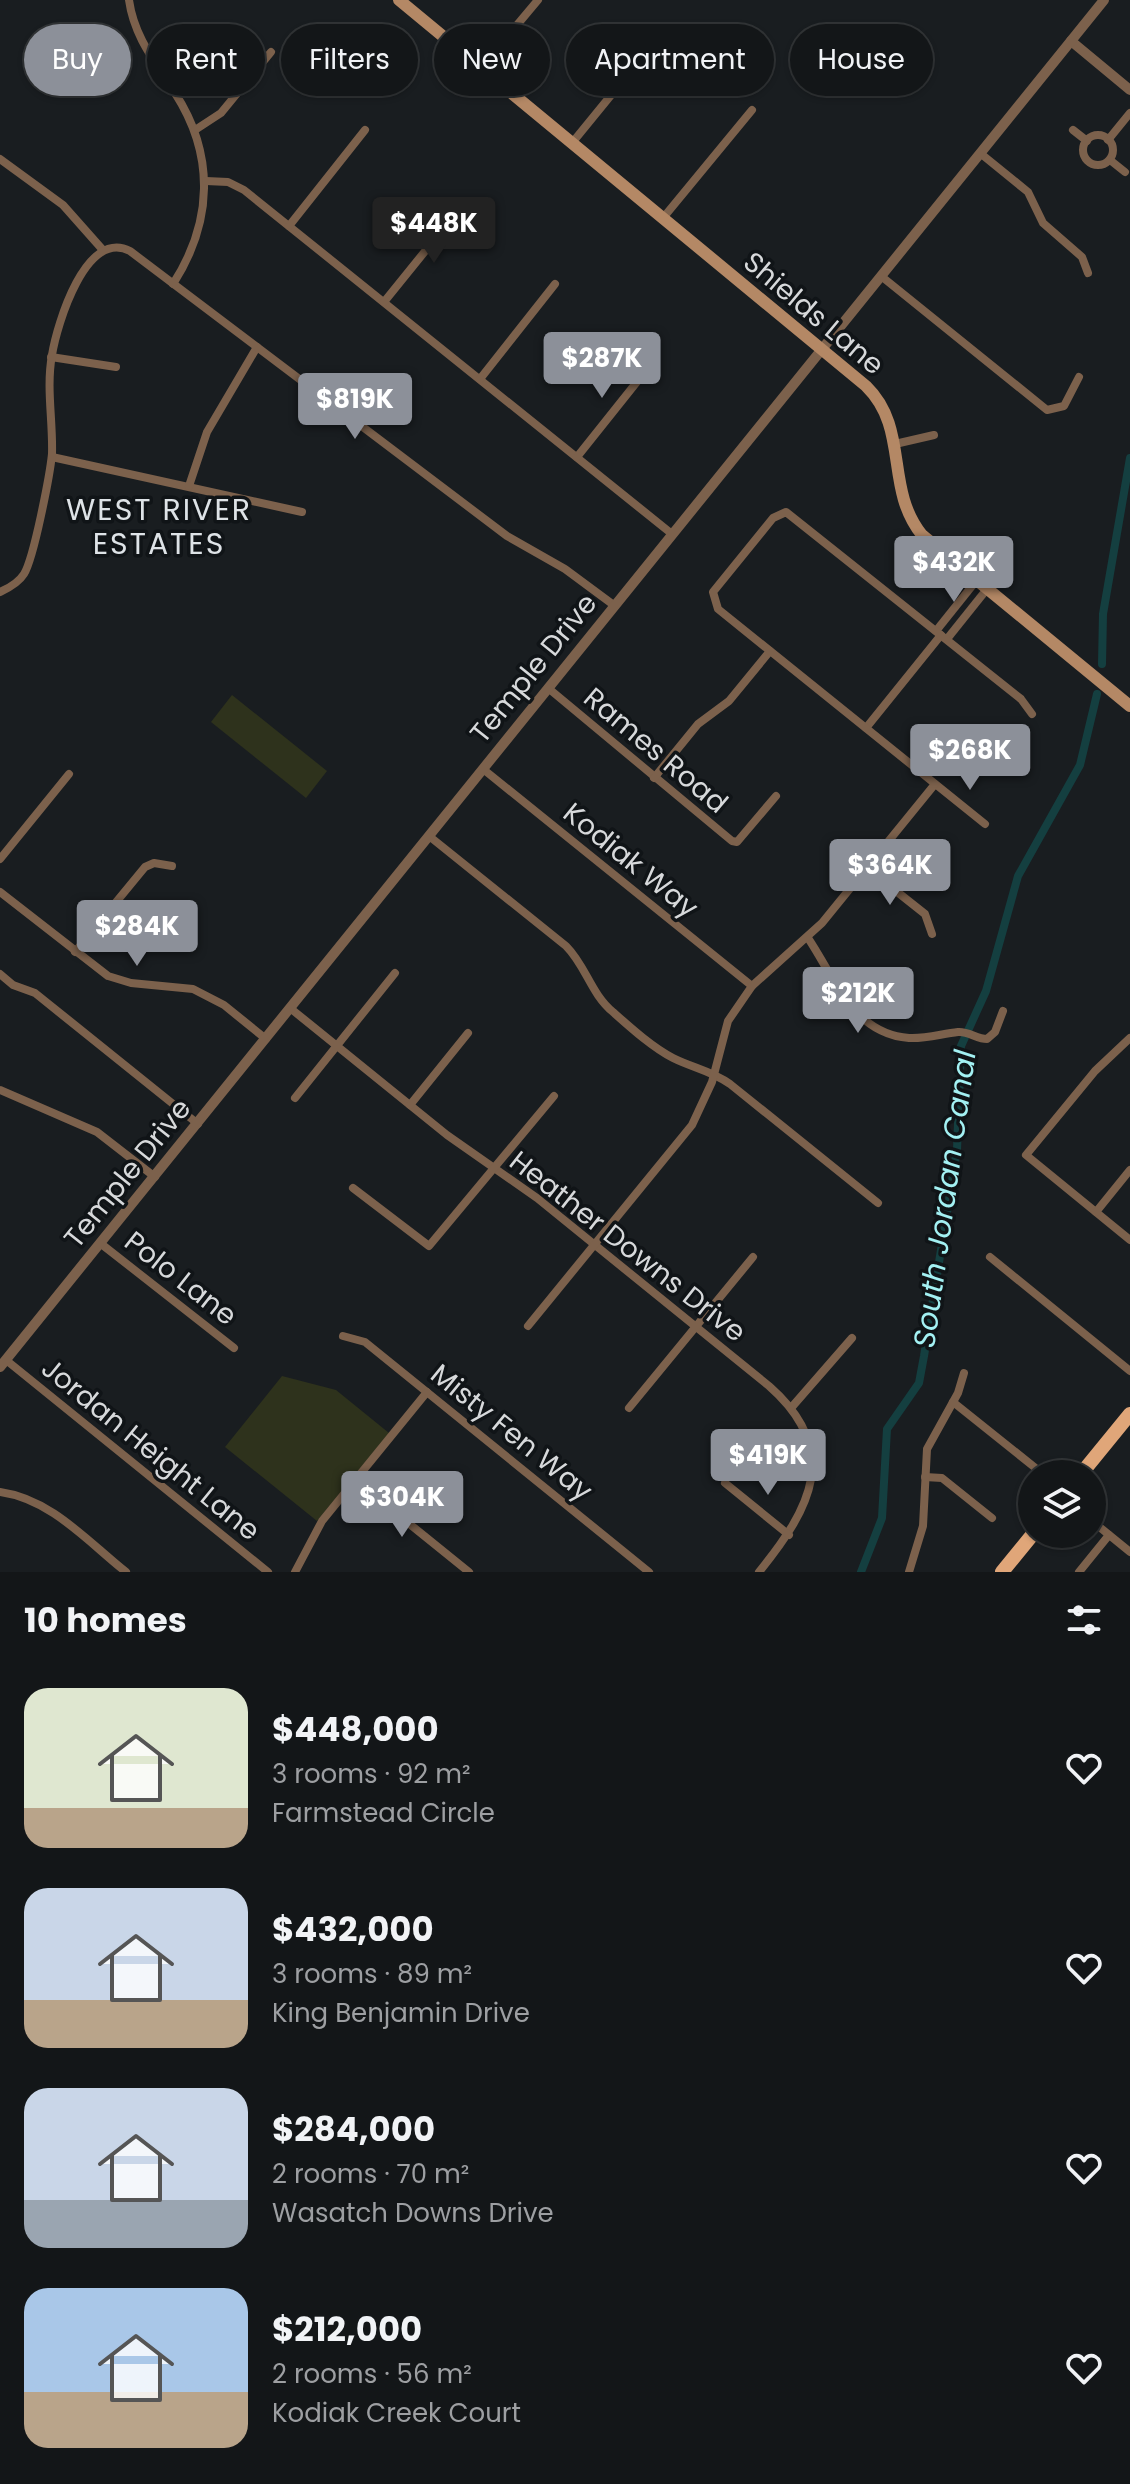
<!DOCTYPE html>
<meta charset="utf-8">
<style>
body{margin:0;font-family:Poppins,sans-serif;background:#1c1f21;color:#f1f3f6;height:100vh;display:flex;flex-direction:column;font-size:30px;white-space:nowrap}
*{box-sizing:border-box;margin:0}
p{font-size:26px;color:#9d9fa2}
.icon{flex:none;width:44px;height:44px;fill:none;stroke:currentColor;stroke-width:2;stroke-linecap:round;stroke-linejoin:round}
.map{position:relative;height:1572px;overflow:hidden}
.sheet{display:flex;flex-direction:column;background:#131618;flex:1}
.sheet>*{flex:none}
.banner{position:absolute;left:24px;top:24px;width:1082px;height:72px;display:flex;gap:16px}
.buttons{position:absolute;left:1018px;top:1460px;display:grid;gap:16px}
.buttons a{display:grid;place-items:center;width:88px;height:88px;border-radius:50%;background:#131618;box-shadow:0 2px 6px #0004,0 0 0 2px #323537;font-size:40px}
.price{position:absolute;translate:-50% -68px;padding:0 18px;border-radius:8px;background:#8c9099;color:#fff;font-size:26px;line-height:52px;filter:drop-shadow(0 2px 4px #0008)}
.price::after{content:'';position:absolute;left:50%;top:48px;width:24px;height:18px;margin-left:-12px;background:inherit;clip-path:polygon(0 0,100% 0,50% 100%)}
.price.active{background:#222;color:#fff}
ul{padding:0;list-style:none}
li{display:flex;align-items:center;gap:24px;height:200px;padding:0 24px}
li span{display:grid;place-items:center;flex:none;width:224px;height:160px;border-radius:24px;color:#555}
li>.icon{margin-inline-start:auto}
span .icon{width:96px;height:96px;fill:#fffc;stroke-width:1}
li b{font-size:34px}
h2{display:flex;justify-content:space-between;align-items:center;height:96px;padding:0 24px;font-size:34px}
.tag{padding:0 28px;border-radius:36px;background:#131618;box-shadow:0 2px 6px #0004,0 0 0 2px #323537;font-size:28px;line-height:72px}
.tag.active{background:#8c9099;color:#fff}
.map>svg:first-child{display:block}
</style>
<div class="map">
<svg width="1130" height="1572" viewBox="0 0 1130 1572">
<rect width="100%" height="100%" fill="#191d20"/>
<g fill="#2e321c">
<polygon points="232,695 327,771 306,798 211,722"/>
<polygon points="282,1376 336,1390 389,1433 317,1521 225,1447"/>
</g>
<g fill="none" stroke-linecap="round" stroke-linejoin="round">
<g stroke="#143f40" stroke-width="8">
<polyline points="1102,664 1103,614 1130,458"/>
<polyline points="861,1572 882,1518 887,1429 919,1383 924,1356 957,1150 961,1046 986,991 1018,876 1080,765 1097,694"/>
</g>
<g stroke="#7c614c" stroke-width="8">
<path d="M129 0C134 37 156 63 175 93 215 155 213 222 173 284"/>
<polyline points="481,68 538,0"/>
<polyline points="195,130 221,113 271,52"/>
<polyline points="1073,130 1087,141"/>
<circle cx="1098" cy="150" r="15"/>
<polyline points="1108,140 1130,113"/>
<polyline points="572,143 661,34"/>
<polyline points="980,153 1028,192 1043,223 1082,257 1088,273"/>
<polyline points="0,159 63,205 102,249"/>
<polyline points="1110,160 1125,172"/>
<polyline points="206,181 228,182 244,190 672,534"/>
<polyline points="663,218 752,110"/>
<polyline points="289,226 365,130"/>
<polyline points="881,276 1047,410 1064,406 1079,377"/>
<polyline points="384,302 460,208"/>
<polyline points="51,357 116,367"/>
<polyline points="480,379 555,284"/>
<polyline points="895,444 934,435"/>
<polyline points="52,457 302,512"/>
<polyline points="577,457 652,363"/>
<polyline points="189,486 207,432 257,347"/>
<path d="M0 592C9 588 19 582 24 574 34 558 50 474 52 454 53 420 46 388 52 355 57 324 86 228 130 251L507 536 565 569 615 606"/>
<polyline points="936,631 976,581"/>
<polyline points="947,639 987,589"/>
<polyline points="548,688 732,841 737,842 776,796"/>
<polyline points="866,728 941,635"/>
<polyline points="483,769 752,986"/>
<polyline points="654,778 698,724 729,701 770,651"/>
<polyline points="985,824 718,609 713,592 773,518 786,512 1021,699 1032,714"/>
<path d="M429 836 566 946C586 966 591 994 613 1012 631 1028 652 1047 673 1058 693 1068 712 1071 730 1084L878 1203"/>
<polyline points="0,859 69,774"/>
<polyline points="867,868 925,914 932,934"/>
<polyline points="0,892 108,976 131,983 193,989 224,1005 266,1039"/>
<path d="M808 938C835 978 853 1034 909 1038 925 1039 941 1034 958 1032 968 1031 977 1039 987 1039L995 1032 1003 1011"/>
<polyline points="75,952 145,867 154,863 172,866"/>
<polyline points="0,974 13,985 35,993 198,1124"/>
<path d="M290 1008 447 1135 537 1198 769 1386C843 1451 810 1509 759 1572"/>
<polyline points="1130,1038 1095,1071 1026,1155 1130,1240"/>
<polyline points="0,1090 97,1132 155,1177"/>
<polyline points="295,1098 395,973"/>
<polyline points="410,1105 468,1033"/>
<polyline points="353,1188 429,1246 554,1096"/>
<polyline points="1096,1212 1130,1170"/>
<polyline points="100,1243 234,1348"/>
<polyline points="990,1257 1130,1371"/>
<polyline points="528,1326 692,1125 712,1082 728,1021 752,986 822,923 935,784"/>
<polyline points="343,1336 365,1342 649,1572"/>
<polyline points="6,1360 268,1572"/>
<polyline points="953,1402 1043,1474"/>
<polyline points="629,1408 753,1257"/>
<polyline points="791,1408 852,1338"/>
<polyline points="925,1477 942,1478 992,1518"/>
<polyline points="355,1480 469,1572"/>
<polyline points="725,1483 789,1535"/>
<path d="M0 1492C51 1499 87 1541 126 1572"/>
<polyline points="1092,1521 1130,1552"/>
<polyline points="295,1572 322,1521 427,1392"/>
<polyline points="909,1572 923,1526 927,1449 958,1393 964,1373"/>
<polyline points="1079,1572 1109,1535"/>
</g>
<g stroke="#7c614c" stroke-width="10">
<polyline points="1071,41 1130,90"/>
<polyline points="0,1367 1104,0"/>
</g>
<path stroke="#b48865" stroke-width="12" d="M399 0 866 386C910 429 884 488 922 535L1130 706"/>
<g stroke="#e0a679" stroke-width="14">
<polyline points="1081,1474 1130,1414"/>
<polyline points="1002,1572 1033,1534"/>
</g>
</g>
<g text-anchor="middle" stroke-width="7" stroke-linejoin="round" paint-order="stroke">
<g font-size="28" fill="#d7d9db" stroke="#101417">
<text transform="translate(814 313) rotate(40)" y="10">Shields Lane</text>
<text transform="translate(533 668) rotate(-51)" y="10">Temple Drive</text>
<text transform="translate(656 750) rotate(40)" y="10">Rames Road</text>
<text transform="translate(631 860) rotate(39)" y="10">Kodiak Way</text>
<text transform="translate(127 1173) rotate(-51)" y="10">Temple Drive</text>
<text transform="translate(628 1246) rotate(38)" y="10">Heather Downs Drive</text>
<text transform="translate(181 1278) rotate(38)" y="10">Polo Lane</text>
<text transform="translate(512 1432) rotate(39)" y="10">Misty Fen Way</text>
<text transform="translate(151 1449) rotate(39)" y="10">Jordan Height Lane</text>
</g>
<g font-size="30" letter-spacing="2" fill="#dee3e7" stroke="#101417">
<text x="159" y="520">WEST RIVER<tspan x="159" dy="34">ESTATES</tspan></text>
</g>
<g font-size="30" font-style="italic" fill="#a3f1f3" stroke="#101417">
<text transform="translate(945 1199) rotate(-82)" y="10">South Jordan Canal</text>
</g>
</g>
</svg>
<div class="buttons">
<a><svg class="icon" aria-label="layers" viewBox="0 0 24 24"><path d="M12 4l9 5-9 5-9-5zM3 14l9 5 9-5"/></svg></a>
</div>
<b class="price active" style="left:434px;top:265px">$448K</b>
<b class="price" style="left:602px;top:400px">$287K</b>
<b class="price" style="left:355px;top:441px">$819K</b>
<b class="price" style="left:954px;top:604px">$432K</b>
<b class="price" style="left:970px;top:792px">$268K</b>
<b class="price" style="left:890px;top:907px">$364K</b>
<b class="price" style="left:137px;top:968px">$284K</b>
<b class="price" style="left:858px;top:1035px">$212K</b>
<b class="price" style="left:768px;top:1497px">$419K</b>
<b class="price" style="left:402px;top:1539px">$304K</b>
<div class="banner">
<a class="tag active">Buy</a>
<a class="tag">Rent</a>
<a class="tag">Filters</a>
<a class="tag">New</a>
<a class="tag">Apartment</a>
<a class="tag">House</a>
</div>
</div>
<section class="sheet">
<h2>10 homes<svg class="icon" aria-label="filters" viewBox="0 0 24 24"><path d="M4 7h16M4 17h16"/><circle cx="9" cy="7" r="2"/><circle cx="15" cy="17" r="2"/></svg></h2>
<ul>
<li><span style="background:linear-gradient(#dfe7d0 75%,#b9a48a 0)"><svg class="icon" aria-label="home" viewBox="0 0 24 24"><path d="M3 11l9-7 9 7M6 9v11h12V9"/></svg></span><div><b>$448,000</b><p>3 rooms · 92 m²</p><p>Farmstead Circle</p></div><svg class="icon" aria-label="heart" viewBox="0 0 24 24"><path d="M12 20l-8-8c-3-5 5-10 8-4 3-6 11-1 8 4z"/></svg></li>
<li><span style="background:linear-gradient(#c9d6e8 70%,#b9a48a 0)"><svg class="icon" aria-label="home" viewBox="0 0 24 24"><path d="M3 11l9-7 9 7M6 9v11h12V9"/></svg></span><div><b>$432,000</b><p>3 rooms · 89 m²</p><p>King Benjamin Drive</p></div><svg class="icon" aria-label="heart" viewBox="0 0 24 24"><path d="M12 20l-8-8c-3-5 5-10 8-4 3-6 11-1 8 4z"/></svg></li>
<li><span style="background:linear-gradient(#c9d6e8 70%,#9aa5b1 0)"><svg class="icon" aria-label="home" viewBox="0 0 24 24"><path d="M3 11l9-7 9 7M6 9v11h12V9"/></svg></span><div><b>$284,000</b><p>2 rooms · 70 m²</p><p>Wasatch Downs Drive</p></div><svg class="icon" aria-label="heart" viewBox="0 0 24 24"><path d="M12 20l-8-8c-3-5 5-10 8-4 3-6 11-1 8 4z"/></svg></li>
<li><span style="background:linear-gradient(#a9c7e8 65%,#b9a48a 0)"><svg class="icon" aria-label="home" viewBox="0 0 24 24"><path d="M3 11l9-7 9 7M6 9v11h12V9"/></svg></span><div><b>$212,000</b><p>2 rooms · 56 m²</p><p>Kodiak Creek Court</p></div><svg class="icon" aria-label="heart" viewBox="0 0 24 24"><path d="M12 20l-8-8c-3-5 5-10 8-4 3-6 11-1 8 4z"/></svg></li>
</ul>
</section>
